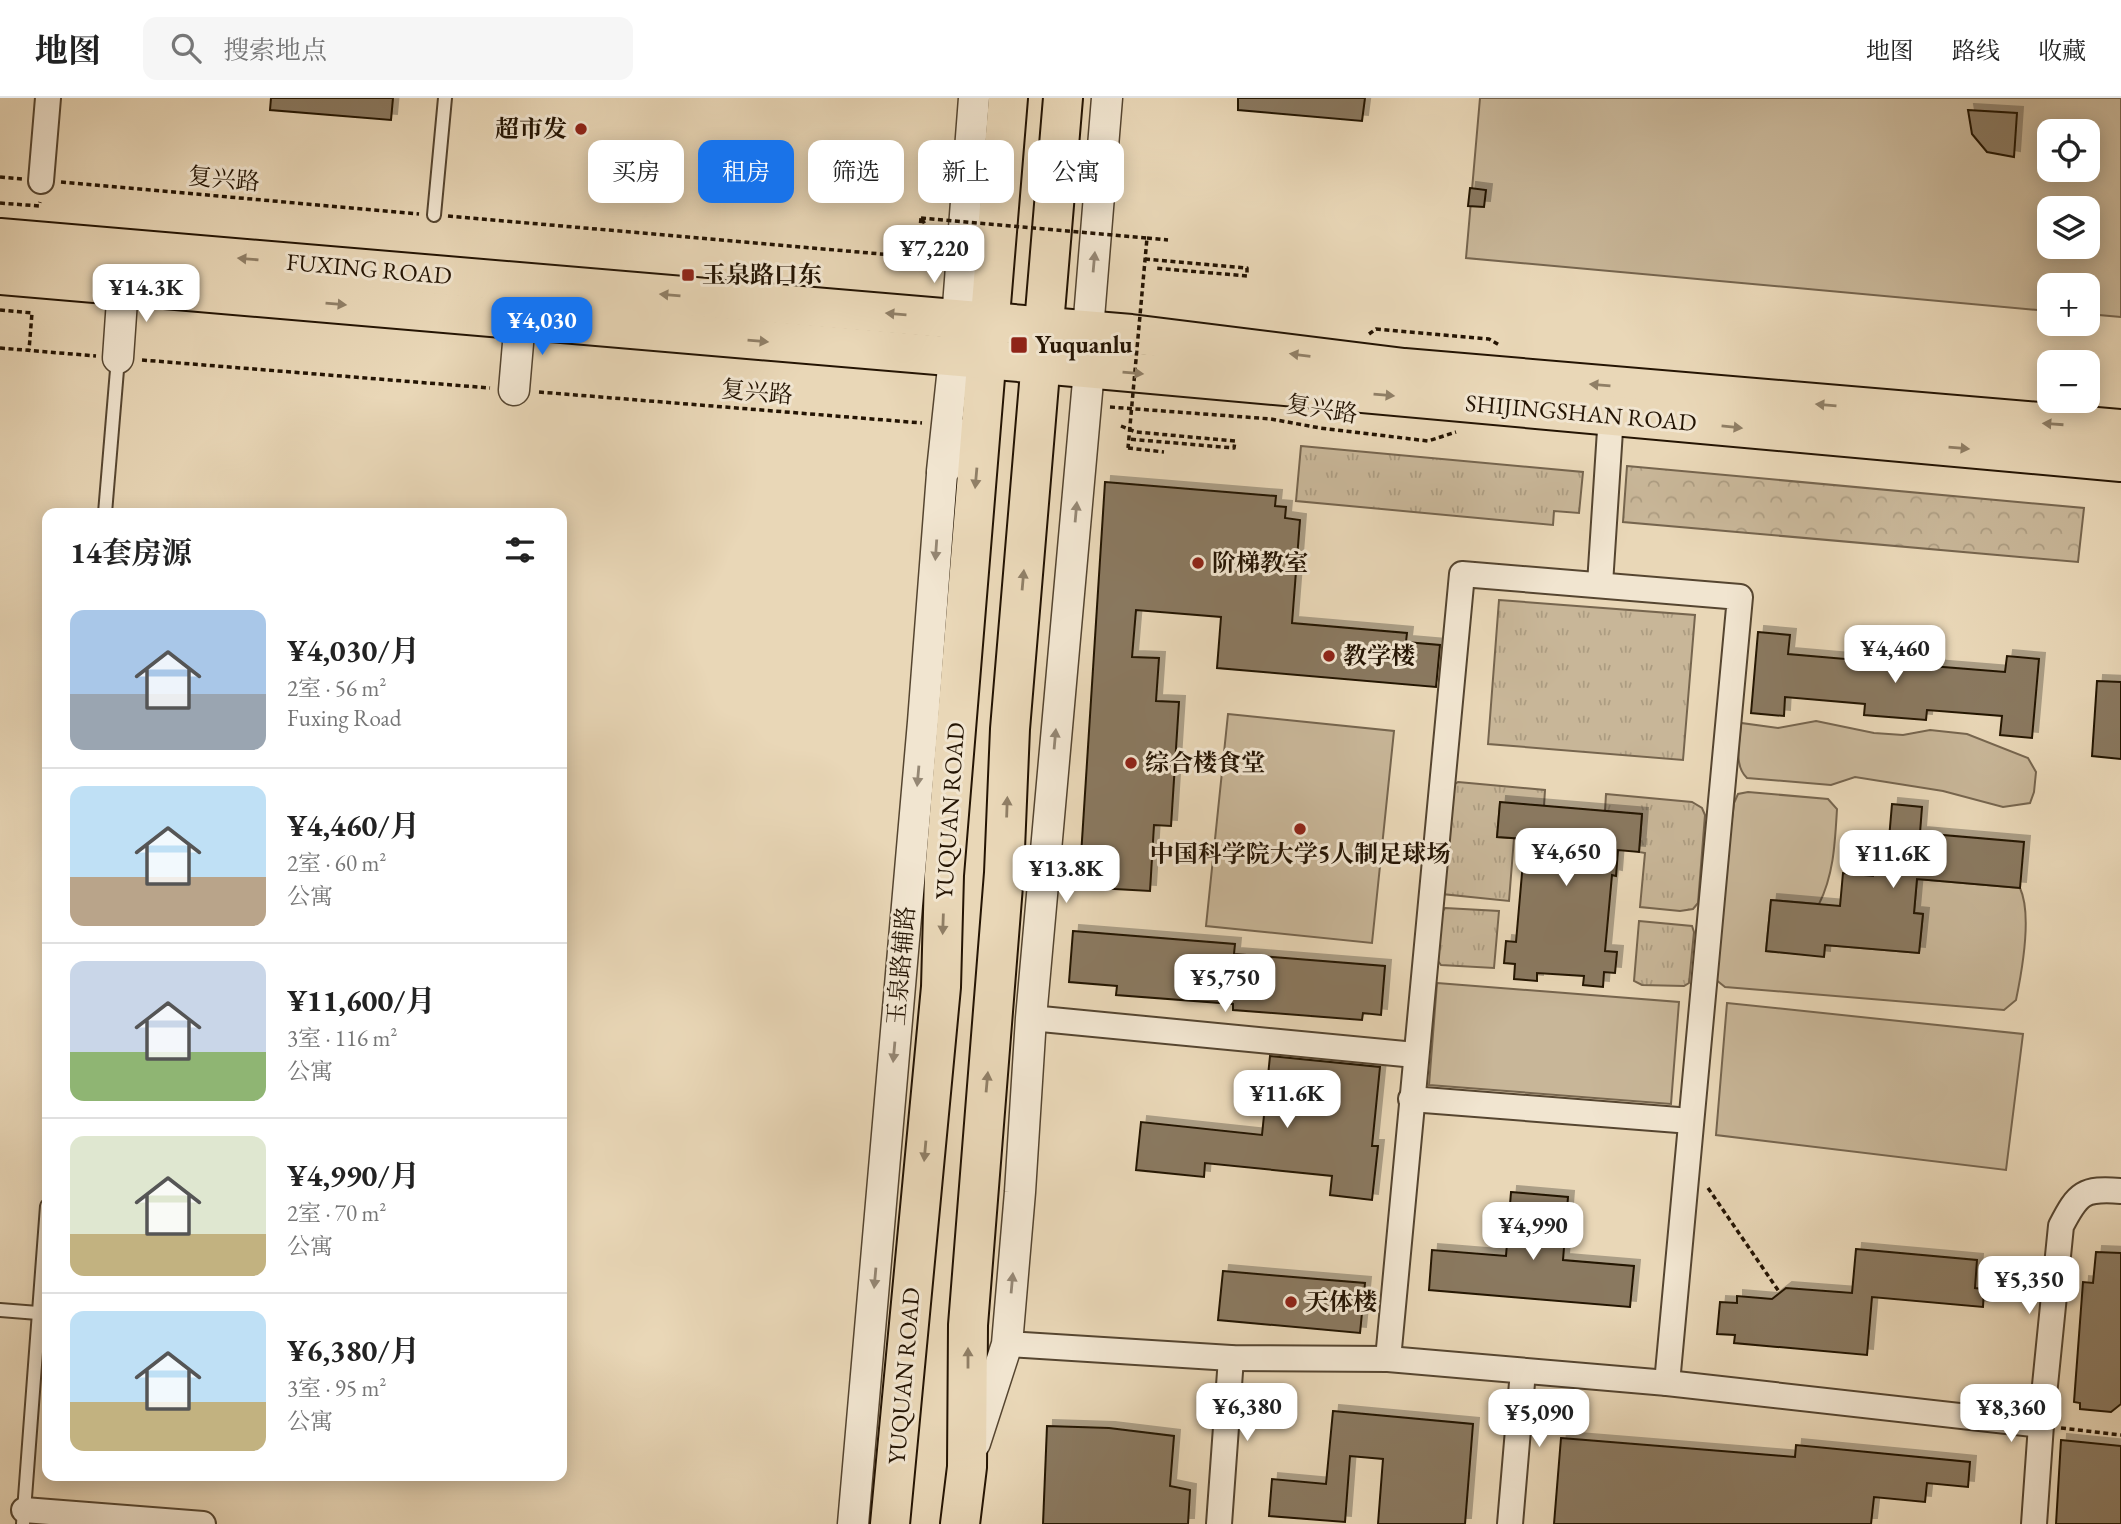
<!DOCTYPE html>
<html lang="zh">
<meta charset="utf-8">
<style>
body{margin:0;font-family:"EB Garamond","Noto Serif SC",serif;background:#f6f6f6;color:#222;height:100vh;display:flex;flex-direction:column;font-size:26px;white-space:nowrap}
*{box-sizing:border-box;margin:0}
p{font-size:23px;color:#767676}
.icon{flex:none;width:38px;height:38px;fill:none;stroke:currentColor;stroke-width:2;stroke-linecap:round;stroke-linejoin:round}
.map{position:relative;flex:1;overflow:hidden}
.panel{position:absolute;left:42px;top:410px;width:525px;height:973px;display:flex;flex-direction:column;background:#fff;border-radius:14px;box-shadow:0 4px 18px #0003}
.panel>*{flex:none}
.guide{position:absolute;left:588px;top:42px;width:665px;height:63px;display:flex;gap:14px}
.fabs{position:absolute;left:2037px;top:21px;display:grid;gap:14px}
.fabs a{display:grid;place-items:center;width:63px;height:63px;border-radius:14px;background:#fff;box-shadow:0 4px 18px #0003;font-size:35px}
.price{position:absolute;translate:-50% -60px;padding:0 16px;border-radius:14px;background:#fff;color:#222;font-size:23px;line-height:46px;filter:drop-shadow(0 2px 4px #0008)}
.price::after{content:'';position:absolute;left:50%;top:42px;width:21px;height:16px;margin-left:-10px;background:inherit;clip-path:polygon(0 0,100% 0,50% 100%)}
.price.current{background:#1a73e8;color:#fff}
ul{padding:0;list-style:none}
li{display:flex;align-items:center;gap:21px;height:175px;padding:0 28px}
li+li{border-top:2px solid #e0e0e0}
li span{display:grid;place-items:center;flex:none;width:196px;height:140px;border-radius:14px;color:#555}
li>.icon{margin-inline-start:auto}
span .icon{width:84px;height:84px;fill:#fffc;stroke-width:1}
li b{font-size:30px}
h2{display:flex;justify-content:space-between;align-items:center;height:84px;padding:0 28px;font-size:30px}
.tag{padding:0 24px;border-radius:14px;background:#fff;box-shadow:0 4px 18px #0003;font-size:24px;line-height:63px}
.tag.current{background:#1a73e8;color:#fff}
header{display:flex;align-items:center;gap:42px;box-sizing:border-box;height:98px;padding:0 35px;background:#fff;border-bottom:2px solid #e0e0e0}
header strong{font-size:33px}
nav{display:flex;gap:38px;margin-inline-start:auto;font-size:24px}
.search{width:490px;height:63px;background:#f6f6f6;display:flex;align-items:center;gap:18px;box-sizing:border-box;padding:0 24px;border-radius:14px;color:#767676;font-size:26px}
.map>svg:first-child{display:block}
</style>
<header>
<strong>地图</strong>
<div class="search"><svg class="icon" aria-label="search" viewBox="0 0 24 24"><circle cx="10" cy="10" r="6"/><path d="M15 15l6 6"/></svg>搜索地点</div>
<nav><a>地图</a><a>路线</a><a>收藏</a></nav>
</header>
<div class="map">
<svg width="2121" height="1426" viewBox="0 0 2121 1426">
<defs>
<pattern id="grass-tufts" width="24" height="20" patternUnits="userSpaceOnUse" patternTransform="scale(1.75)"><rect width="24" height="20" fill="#c8b698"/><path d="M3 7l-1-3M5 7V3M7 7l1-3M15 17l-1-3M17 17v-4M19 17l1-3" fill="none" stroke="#ac9c81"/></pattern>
<pattern id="forest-crowns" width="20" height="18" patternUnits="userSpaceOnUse" patternTransform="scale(1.75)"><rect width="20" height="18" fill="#c8b698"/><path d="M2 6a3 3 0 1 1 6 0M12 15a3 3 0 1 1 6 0" fill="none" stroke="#ac9c81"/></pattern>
<filter id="shadow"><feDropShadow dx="6" dy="-6" stdDeviation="0" flood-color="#0004"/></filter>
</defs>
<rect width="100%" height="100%" fill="#e9d7b7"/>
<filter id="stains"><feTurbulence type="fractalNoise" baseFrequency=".00286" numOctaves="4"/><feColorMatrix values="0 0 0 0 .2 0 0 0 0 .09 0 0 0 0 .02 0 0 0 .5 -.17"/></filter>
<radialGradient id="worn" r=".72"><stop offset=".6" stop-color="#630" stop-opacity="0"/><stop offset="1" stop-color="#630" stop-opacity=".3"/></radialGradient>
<g fill="url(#grass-tufts)" stroke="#76654e" stroke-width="2">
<polygon points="1301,348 1583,374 1579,415 1554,413 1553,427 1296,403"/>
<polygon points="1499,502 1695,517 1683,662 1488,646"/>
<polygon points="1458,684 1545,692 1544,708 1500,705 1497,739 1514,740 1509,803 1442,796 1452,688"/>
<polygon points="1606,696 1692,704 1702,710 1705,717 1698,805 1693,811 1680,813 1640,809 1645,755 1639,754 1642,717 1605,713"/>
<polygon points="1445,810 1499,813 1494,870 1441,867 1438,863 1441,816"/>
<polygon points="1639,823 1692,828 1694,834 1689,885 1684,888 1642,887 1634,883"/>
</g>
<polygon fill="url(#forest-crowns)" stroke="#76654e" stroke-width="2" points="1627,368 2084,410 2078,464 1623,424"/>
<g fill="#c8b698" stroke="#76654e" stroke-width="2" fill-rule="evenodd">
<path d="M1480 0H2121V219L2088 216V187H2049V213L1466 160ZM2049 33H2088V72H2049ZM2049 110H2088V149H2049Z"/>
<polygon points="1228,616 1394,633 1372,845 1206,828"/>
<path d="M1816 623 1874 635 1903 637 1930 632 1967 636 2028 660 2036 674 2034 694 2030 705 2003 709 1943 693 1855 679 1831 687 1747 680C1733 667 1740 643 1741 625L1778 630Z"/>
<path d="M1748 694 1828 701 1837 711C1835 744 1834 776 1819 806L1771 802 1766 853 1824 858 1825 847 1919 855 1923 816 1914 815 1917 781 2020 790C2032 816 2022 873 2016 902L2004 912 1725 889 1715 881 1713 870 1734 705 1738 696Z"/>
<polygon points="1437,885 1679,904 1671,1006 1429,987"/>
<polygon points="1727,905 2023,936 2006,1072 1716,1037"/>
</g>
<g fill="#8a7961" stroke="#241403" stroke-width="2" filter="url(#shadow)">
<polygon points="271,0 393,0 391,22 270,12"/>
<polygon points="1238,0 1365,0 1362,23 1238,12"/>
<polygon points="1968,12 2017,15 2014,59 1987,54 1972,36"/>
<polygon points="1470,90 1486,92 1484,109 1468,108"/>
<polygon points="1105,384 1276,398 1275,408 1286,409 1285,420 1300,422 1292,525 1407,535 1406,544 1440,547 1436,589 1217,570 1221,519 1136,512 1132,559 1159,560 1156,603 1179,604 1171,728 1154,727 1150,793 1079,789"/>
<polygon points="1758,534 1790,537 1788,556 1868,563 1869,552 1932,558 1931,568 2005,574 2007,558 2039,561 2032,640 2000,637 2002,618 1927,612 1926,622 1864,617 1865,606 1785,599 1784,618 1751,615"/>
<polygon points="2097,583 2121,584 2121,661 2092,658"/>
<polygon points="1500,704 1642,716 1639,754 1618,752 1616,778 1612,777 1605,853 1617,854 1615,875 1604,874 1603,889 1583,887 1584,878 1537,875 1537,883 1514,881 1515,866 1504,865 1506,843 1516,844 1525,741 1497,739"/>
<polygon points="1892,706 1922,709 1920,735 2024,744 2020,790 1917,781 1914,815 1923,816 1919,855 1825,847 1824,859 1766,853 1771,802 1840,808 1843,775 1873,778 1876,740 1889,741"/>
<polygon points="1073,833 1235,846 1234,856 1385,868 1381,917 1363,915 1362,922 1233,912 1233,906 1116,897 1117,888 1069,884"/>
<polygon points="1270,958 1380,969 1372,1048 1378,1048 1372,1102 1330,1097 1332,1078 1205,1065 1204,1079 1136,1072 1141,1024 1262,1037"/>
<polygon points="1511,1094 1568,1099 1563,1162 1634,1168 1630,1209 1429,1192 1432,1152 1506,1158"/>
<polygon points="1856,1151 1977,1162 1975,1190 1984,1191 1983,1209 1872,1199 1867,1257 1734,1245 1735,1237 1717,1236 1720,1204 1737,1205 1737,1198 1772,1201 1786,1190 1852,1195"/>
<polygon points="2096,1154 2121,1155 2121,1306 2111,1314 2080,1311 2080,1305 2074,1304 2083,1184 2093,1185"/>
<polygon points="1223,1173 1365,1185 1360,1235 1218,1222"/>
<polygon points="1333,1313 1473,1326 1465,1426 1378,1426 1383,1361 1350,1358 1345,1424 1269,1418 1272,1381 1326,1386"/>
<polygon points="1047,1328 1109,1330 1174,1338 1170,1388 1190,1392 1188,1426 1043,1426"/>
<polygon points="1561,1340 1795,1359 1796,1347 1970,1364 1968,1389 1927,1385 1925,1404 1874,1399 1871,1426 1554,1426"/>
<polygon points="2061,1342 2121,1348 2121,1426 2056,1426"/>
</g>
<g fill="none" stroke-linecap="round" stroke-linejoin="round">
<g stroke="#554530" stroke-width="16">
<g id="service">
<polyline points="434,117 445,0"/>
<polyline points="105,415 118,260"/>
<polyline points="0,1212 38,1215"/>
<polyline points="23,1426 47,1108"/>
</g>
</g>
<g stroke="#554530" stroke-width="28">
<g id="minor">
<polyline points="41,83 48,0"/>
<polyline points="1600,486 1611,317"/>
<polyline points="1031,920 1415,957"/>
<polyline points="1411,1001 1691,1023"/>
<polyline points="1007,1246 1231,1260 1388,1261 1667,1285 2041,1327"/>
<polyline points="1388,1261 1462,476 1740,499 1667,1285"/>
<polyline points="24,1412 203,1426"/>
<polyline points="1219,1426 1231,1260"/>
<polyline points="1510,1426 1523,1273"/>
<path d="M2034 1426 2041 1327 2061 1128C2078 1095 2083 1090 2121 1093"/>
</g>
</g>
<g stroke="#554530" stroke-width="33">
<g id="tertiary">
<polyline points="118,260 123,188"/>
<polyline points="514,292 520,222"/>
<polyline points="942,373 954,260 974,0"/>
<polyline points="975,1345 1007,1246 1020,1094 1031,920 1088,283 1088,232 1107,0"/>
<polyline points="853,1426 923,624 942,376 957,351 981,323"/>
</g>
</g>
<g stroke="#241403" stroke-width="42">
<g id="primary">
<polyline points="890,1426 941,889 944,777 1008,0"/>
<polyline points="960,1426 967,1369 968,1227 1004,775 1010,631 1063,0"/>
</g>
</g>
<g stroke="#241403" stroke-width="42">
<g id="trunk">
<polyline points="0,140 1131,236 1404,270 2121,331"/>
<polyline points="0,177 1041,266 2121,364"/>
</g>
</g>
<g stroke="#241403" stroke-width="3.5" stroke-dasharray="5 3.5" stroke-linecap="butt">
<polyline points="0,79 22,81"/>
<polyline points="61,84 419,116"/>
<polyline points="0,105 39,108 40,104"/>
<polyline points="448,118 938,161"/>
<polyline points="922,121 937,149"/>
<polyline points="1147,140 1168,142"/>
<polyline points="917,159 921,120"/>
<polyline points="1145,161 1247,170 1247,178 1154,170"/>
<polyline points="0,212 32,215 29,252"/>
<polyline points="1369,236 1376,231 1489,241 1501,248"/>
<polyline points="0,250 96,258"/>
<polyline points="142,262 490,290"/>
<polyline points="539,294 922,325"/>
<polyline points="1110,309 1271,321 1320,330 1428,343 1456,334"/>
<polyline points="1121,328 1136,334 1235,343 1234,350 1128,341"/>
<polyline points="1128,350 1164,354"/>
<polyline points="1708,1090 1780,1195"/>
<polyline points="2061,1330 2121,1337"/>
</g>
<use href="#service" stroke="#f1e5d0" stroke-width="12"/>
<use href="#minor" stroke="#f1e5d0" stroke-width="24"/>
<use href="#tertiary" stroke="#f1e5d0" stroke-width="30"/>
<use href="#primary" stroke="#e9d7b7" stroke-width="38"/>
<use href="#trunk" stroke="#e9d7b7" stroke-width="38"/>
<polyline stroke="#241403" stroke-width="3.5" stroke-dasharray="5 3.5" stroke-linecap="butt" points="921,120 1147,140 1128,350"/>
</g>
<defs><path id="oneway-solid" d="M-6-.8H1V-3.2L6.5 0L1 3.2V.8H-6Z" transform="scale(1.75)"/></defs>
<g fill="#907f66">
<use href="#oneway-solid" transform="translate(248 161) rotate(-175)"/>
<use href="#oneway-solid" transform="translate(670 197) rotate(-175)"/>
<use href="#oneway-solid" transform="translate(336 206) rotate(5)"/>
<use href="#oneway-solid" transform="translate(896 216) rotate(-175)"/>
<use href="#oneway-solid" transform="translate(758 243) rotate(5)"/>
<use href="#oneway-solid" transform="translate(1300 257) rotate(-173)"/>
<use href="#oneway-solid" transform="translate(1133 275) rotate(5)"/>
<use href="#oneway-solid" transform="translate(1600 287) rotate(-175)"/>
<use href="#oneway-solid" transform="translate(1384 297) rotate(5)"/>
<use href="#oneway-solid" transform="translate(1826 307) rotate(-175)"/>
<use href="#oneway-solid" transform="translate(2053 326) rotate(-176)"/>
<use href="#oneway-solid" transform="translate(1732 329) rotate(6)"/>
<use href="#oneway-solid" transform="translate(1959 350) rotate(5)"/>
<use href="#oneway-solid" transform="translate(976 380) rotate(95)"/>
<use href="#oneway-solid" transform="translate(1023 482) rotate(-85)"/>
<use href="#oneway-solid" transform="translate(1007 709) rotate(-88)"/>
<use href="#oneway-solid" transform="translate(943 826) rotate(92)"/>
<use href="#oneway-solid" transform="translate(987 984) rotate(-85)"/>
<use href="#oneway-solid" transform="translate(925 1053) rotate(95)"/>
<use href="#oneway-solid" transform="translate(968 1260) rotate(-90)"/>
</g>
<g fill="#958774">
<use href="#oneway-solid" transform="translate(1094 164) rotate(-85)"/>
<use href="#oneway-solid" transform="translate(1076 414) rotate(-85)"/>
<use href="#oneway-solid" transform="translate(936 452) rotate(94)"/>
<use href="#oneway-solid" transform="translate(1055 641) rotate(-85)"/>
<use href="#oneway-solid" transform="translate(918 678) rotate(95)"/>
<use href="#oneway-solid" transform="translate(894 954) rotate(95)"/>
<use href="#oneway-solid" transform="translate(875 1180) rotate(95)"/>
<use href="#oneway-solid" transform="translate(1012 1185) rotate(-85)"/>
</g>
<g fill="#8f2418" stroke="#f1e5d0" stroke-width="2.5">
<circle cx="581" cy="31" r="7"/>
<rect x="681" y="170" width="14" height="14" rx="3.5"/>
<rect x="1010" y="238" width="18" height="18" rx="3.5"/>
<circle cx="1198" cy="465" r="7"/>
<circle cx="1329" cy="558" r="7"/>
<circle cx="1131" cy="665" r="7"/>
<circle cx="1300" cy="731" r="7"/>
<circle cx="1291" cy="1204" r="7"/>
</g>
<g text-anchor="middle" stroke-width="6" stroke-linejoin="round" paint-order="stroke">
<g font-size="24" font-weight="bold" fill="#241403" stroke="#f1e5d0" text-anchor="start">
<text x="567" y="39" text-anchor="end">超市发</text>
<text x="702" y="185">玉泉路口东</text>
<text x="1035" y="255">Yuquanlu</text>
<text x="1212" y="473">阶梯教室</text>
<text x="1343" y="566">教学楼</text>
<text x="1145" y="673">综合楼食堂</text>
<text x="1300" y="764" text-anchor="middle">中国科学院大学5人制足球场</text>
<text x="1305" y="1212">天体楼</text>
</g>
<g font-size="24" fill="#241403" stroke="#f1e5d0">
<text transform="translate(224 81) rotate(5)" y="8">复兴路</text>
<text transform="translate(369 171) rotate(5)" y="8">FUXING ROAD</text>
<text transform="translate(757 294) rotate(5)" y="8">复兴路</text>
<text transform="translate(1322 311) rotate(9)" y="8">复兴路</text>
<text transform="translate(1581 315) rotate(5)" y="8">SHIJINGSHAN ROAD</text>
<text transform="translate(950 713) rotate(-86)" y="8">YUQUAN ROAD</text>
<text transform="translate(901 868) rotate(-85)" y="8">玉泉路辅路</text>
<text transform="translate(904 1278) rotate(-85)" y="8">YUQUAN ROAD</text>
</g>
</g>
<rect width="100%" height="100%" filter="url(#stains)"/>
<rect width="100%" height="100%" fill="url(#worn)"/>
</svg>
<div class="fabs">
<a><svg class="icon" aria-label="locate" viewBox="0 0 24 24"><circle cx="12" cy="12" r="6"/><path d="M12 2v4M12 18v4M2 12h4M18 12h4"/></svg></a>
<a><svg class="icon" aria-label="layers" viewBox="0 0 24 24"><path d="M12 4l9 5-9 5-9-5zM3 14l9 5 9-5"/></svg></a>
<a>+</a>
<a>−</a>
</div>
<b class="price" style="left:934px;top:187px">¥7,220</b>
<b class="price" style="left:146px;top:226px">¥14.3K</b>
<b class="price current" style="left:542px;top:259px">¥4,030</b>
<b class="price" style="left:1895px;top:587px">¥4,460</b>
<b class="price" style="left:1566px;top:790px">¥4,650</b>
<b class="price" style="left:1893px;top:792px">¥11.6K</b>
<b class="price" style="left:1066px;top:807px">¥13.8K</b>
<b class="price" style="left:1225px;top:916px">¥5,750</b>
<b class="price" style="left:1287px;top:1032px">¥11.6K</b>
<b class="price" style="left:1533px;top:1164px">¥4,990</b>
<b class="price" style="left:2029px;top:1218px">¥5,350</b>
<b class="price" style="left:1247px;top:1345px">¥6,380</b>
<b class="price" style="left:2011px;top:1346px">¥8,360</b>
<b class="price" style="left:1539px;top:1351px">¥5,090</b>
<div class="guide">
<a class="tag">买房</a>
<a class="tag current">租房</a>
<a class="tag">筛选</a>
<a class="tag">新上</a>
<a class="tag">公寓</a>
</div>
<section class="panel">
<h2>14套房源<svg class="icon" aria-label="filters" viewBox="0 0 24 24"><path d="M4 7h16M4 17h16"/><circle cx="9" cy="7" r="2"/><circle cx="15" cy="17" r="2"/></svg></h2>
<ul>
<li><span style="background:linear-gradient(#a9c7e8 60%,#9aa5b1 0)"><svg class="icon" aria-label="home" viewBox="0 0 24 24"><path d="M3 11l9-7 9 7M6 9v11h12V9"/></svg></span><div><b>¥4,030/月</b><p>2室 · 56 m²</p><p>Fuxing Road</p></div></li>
<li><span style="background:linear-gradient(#bfe0f5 65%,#b9a48a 0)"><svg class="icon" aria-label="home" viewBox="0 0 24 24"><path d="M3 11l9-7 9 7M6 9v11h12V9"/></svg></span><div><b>¥4,460/月</b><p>2室 · 60 m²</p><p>公寓</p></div></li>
<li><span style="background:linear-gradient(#c9d6e8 65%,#8fb573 0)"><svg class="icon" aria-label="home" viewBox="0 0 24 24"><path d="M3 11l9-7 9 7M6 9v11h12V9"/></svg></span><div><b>¥11,600/月</b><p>3室 · 116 m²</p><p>公寓</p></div></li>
<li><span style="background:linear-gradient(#dfe7d0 70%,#c2b280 0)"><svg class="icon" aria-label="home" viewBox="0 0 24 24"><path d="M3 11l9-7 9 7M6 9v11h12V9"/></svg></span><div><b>¥4,990/月</b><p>2室 · 70 m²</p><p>公寓</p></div></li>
<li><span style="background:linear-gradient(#bfe0f5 65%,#c2b280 0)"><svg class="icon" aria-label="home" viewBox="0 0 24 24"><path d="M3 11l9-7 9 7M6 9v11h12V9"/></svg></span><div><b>¥6,380/月</b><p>3室 · 95 m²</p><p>公寓</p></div></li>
</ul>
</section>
</div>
